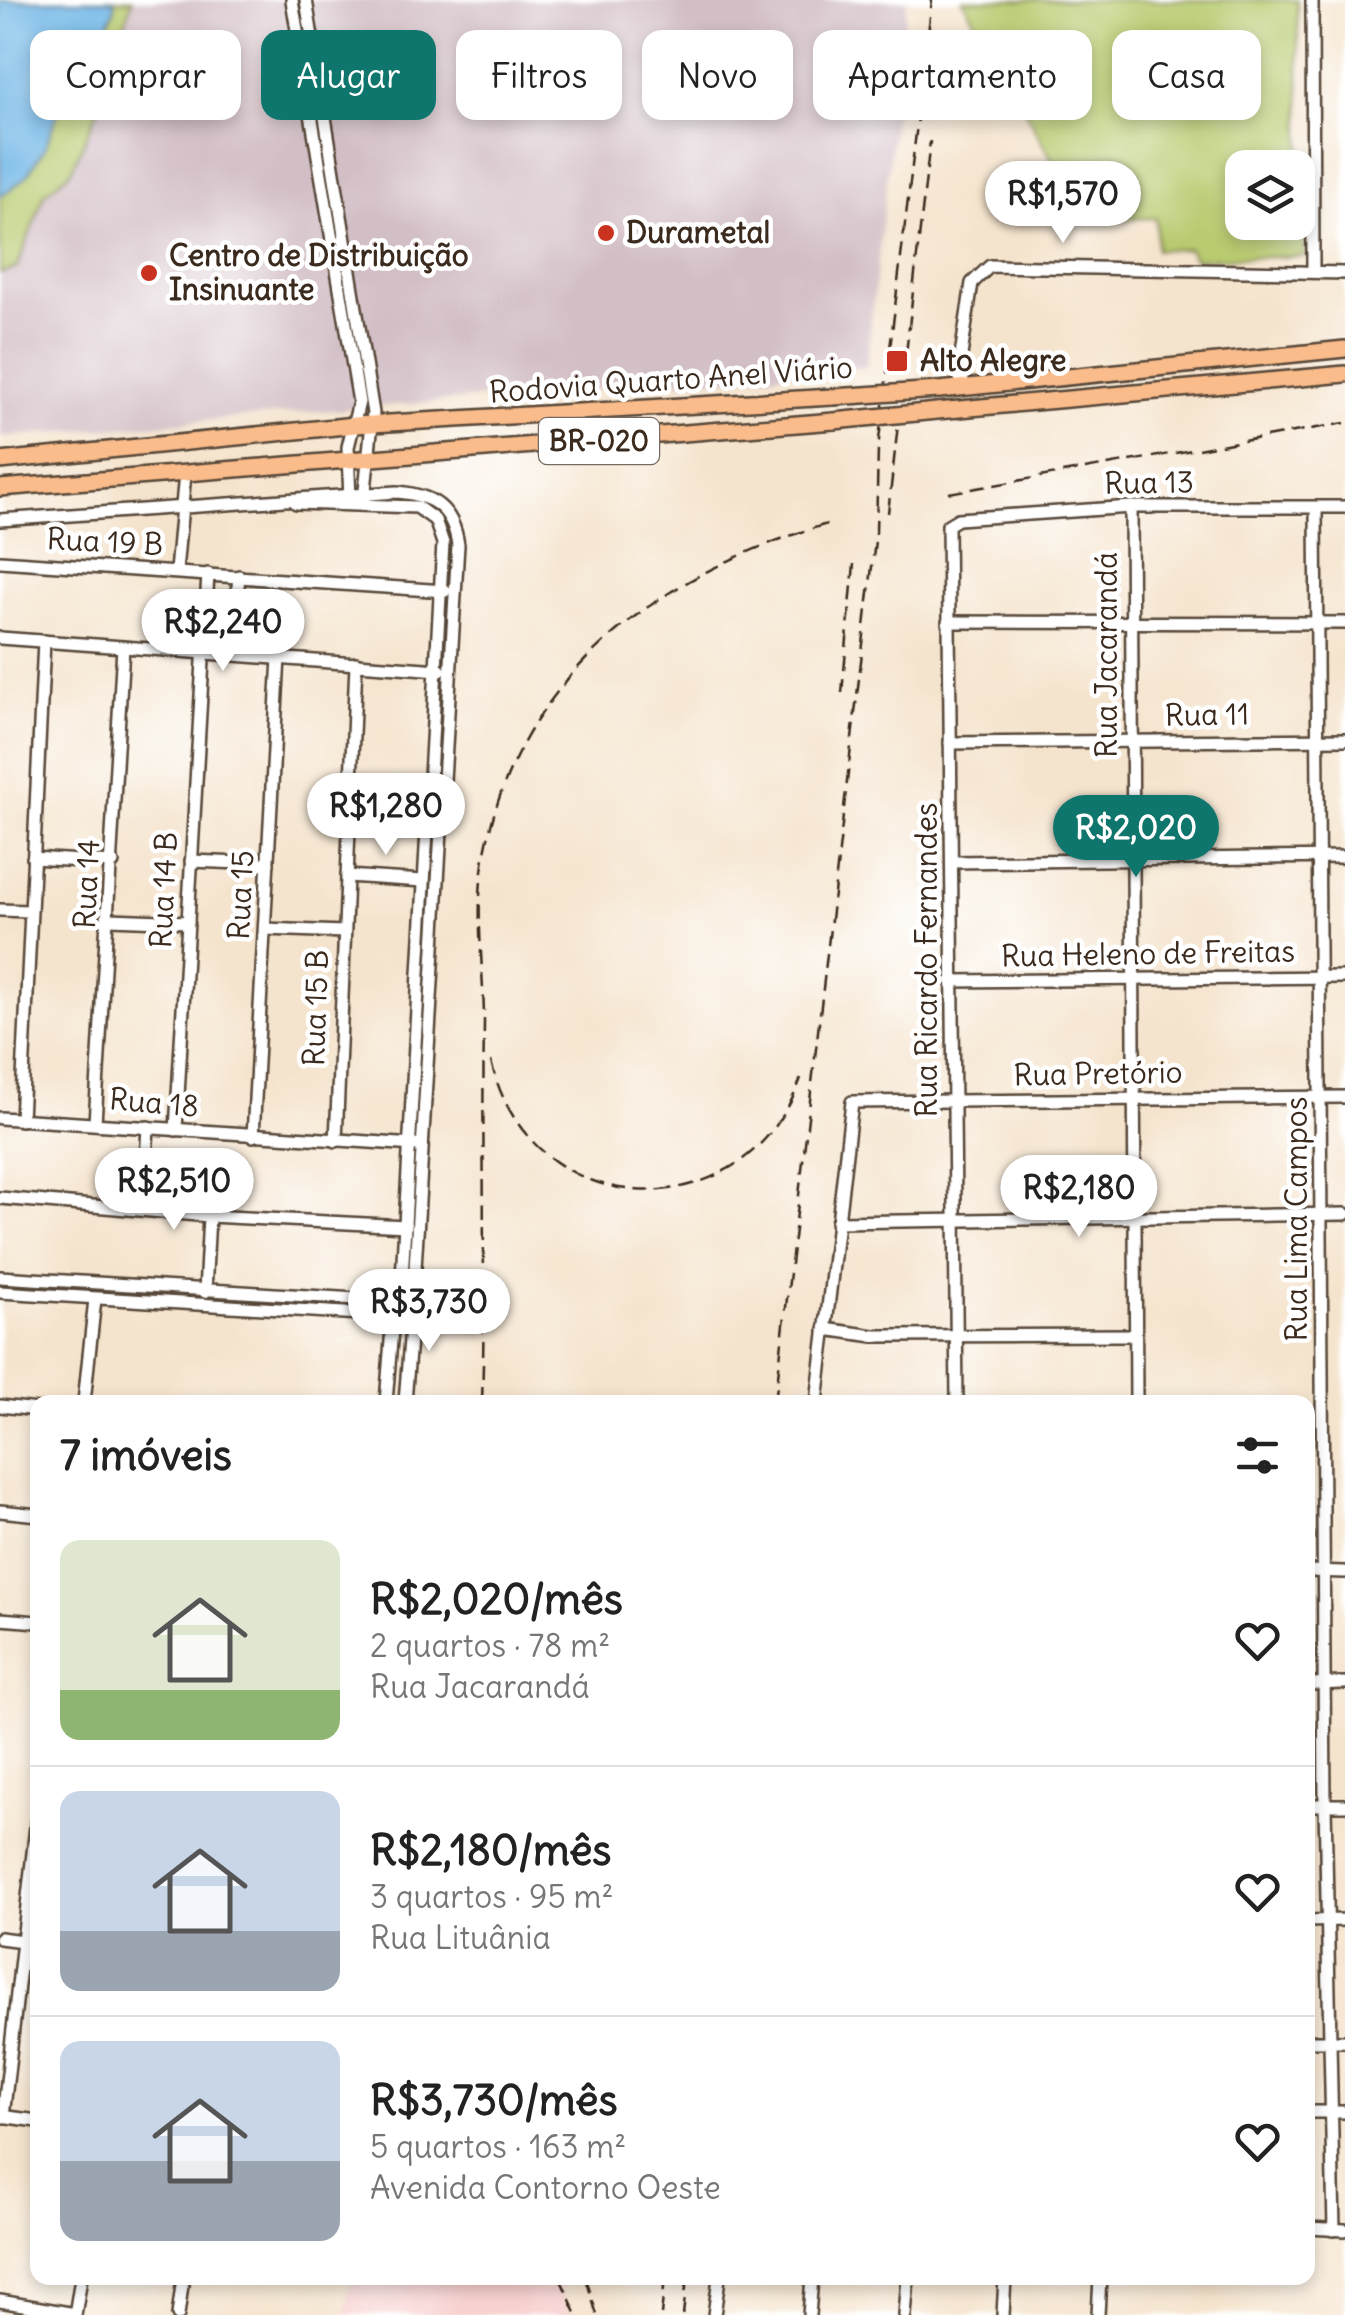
<!DOCTYPE html>
<html lang="pt">
<meta charset="utf-8">
<style>
body{margin:0;font-family:Delius,sans-serif;background:#f6f6f6;color:#222;height:100vh;display:flex;flex-direction:column;font-size:38px;white-space:nowrap}
*{box-sizing:border-box;margin:0}
p{font-size:32px;color:#767676}
.icon{flex:none;width:55px;height:55px;fill:none;stroke:currentColor;stroke-width:2;stroke-linecap:round;stroke-linejoin:round}
.map{position:relative;flex:1;overflow:hidden}
.panel{position:absolute;left:30px;top:1395px;width:1285px;height:890px;display:flex;flex-direction:column;background:#fff;border-radius:20px;box-shadow:0 5px 15px #0003}
.panel>*{flex:none}
.top-card{position:absolute;left:30px;top:30px;width:1285px;height:90px;display:flex;gap:20px}
.tools{position:absolute;left:1225px;top:150px;display:grid;gap:20px}
.tools a{display:grid;place-items:center;width:90px;height:90px;border-radius:20px;background:#fff;box-shadow:0 5px 15px #0003;font-size:50px}
.price{position:absolute;translate:-50% -85px;padding:0 22px;border-radius:35px;background:#fff;color:#222;font-size:32px;line-height:65px;filter:drop-shadow(0 2px 5px #0008)}
.price::after{content:'';position:absolute;left:50%;top:60px;width:30px;height:22px;margin-left:-15px;background:inherit;clip-path:polygon(0 0,100% 0,50% 100%)}
.price.current{background:#0f766e;color:#fff}
ul{padding:0;list-style:none}
li{display:flex;align-items:center;gap:30px;height:250px;padding:0 30px}
li+li{border-top:2px solid #e0e0e0}
li span{display:grid;place-items:center;flex:none;width:280px;height:200px;border-radius:20px;color:#555}
li>.icon{margin-inline-start:auto}
span .icon{width:120px;height:120px;fill:#fffc;stroke-width:1}
li b{font-size:42px}
h2{display:flex;justify-content:space-between;align-items:center;height:120px;padding:0 30px;font-size:42px}
.pill{padding:0 35px;border-radius:20px;background:#fff;box-shadow:0 5px 15px #0003;font-size:35px;line-height:90px}
.pill.current{background:#0f766e;color:#fff}
.map>svg:first-child{display:block}
</style>
<div class="map">
<svg width="1345" height="2315" viewBox="0 0 1345 2315">
<rect width="100%" height="100%" fill="#fff"/>
<filter id="ink" filterUnits="userSpaceOnUse"><feTurbulence type="fractalNoise" baseFrequency=".01" numOctaves="2"/><feDisplacementMap in="SourceGraphic" scale="20" xChannelSelector="R" yChannelSelector="G"/><feConvolveMatrix kernelMatrix="1 2 1 2 8 2 1 2 1" color-interpolation-filters="sRGB"/></filter>
<filter id="wash" filterUnits="userSpaceOnUse"><feTurbulence type="fractalNoise" baseFrequency=".0048" numOctaves="4" result="noise"/><feDisplacementMap in="SourceGraphic" scale="40" xChannelSelector="R" yChannelSelector="G"/><feGaussianBlur stdDeviation="2.25" result="paint"/><feColorMatrix in="noise" values="0 0 0 0 0 0 0 0 0 0 0 0 0 0 0 0 0 1.4 0 .05"/><feComposite in="paint" operator="in"/></filter>
<g filter="url(#wash)">
<rect width="100%" height="100%" fill="#f5e4cd"/>
<polygon fill="#f7d0cf" points="351,2278 554,2278 573,2315 345,2315"/>
<polygon fill="#d2bec5" points="0,0 907,0 866,367 0,437"/>
<g fill="#b8cb6f" stroke="#7a7a46" stroke-width="2.5" fill-rule="evenodd">
<polygon points="114,0 132,0 105,94 71,171 45,193 17,268 0,273 0,197 25,178 45,148 60,105 82,89 114,11"/>
<path d="M963 0H1297L1305 256 1194 259 1189 249 1156 250V218L1086 220ZM1242 168H1298V222H1242Z"/>
</g>
<polygon fill="#6fb6e6" stroke="#557082" stroke-width="2.5" points="0,0 114,0 114,10 82,89 60,105 45,148 25,178 0,197"/>
</g>
<g filter="url(#ink)">
<g fill="none" stroke-linecap="round" stroke-linejoin="round">
<g stroke="#574638" stroke-width="16">
<g id="minor">
<polyline points="292,0 359,402 348,447 350,501"/>
<polyline points="306,0 373,413 364,500"/>
<polyline points="1312,0 1313,271"/>
<polyline points="967,387 958,375 972,283 990,266 1345,273"/>
<polyline points="1131,507 1136,1402"/>
<polyline points="1316,508 1325,1805 1334,2230"/>
<path d="M0 520 397 492C433 495 453 508 458 545L413 1302 393 1316 0 1292"/>
<polyline points="0,561 445,591"/>
<polyline points="176,571 185,473"/>
<polyline points="948,622 1345,623"/>
<polyline points="0,638 440,670"/>
<polyline points="232,654 239,576"/>
<polyline points="950,743 1345,739"/>
<polyline points="33,858 113,863"/>
<polyline points="191,861 268,864"/>
<polyline points="953,862 1345,857"/>
<polyline points="347,876 423,881"/>
<polyline points="0,910 29,911"/>
<polyline points="110,919 188,922"/>
<polyline points="265,929 344,932"/>
<polyline points="951,981 1345,977"/>
<polyline points="0,1118 415,1145"/>
<polyline points="21,1120 44,641"/>
<polyline points="95,1123 123,647"/>
<polyline points="176,1130 208,574"/>
<polyline points="253,1136 279,657"/>
<polyline points="336,1141 356,663"/>
<polyline points="0,1198 209,1216 406,1226"/>
<polyline points="143,1209 148,1127"/>
<polyline points="837,1222 1345,1214"/>
<polyline points="0,1277 389,1301 401,1296 443,543 435,520 417,507 296,503"/>
<polyline points="205,1292 209,1216"/>
<polyline points="825,1329 874,1336 1134,1335"/>
<polyline points="84,1402 95,1299"/>
<polyline points="386,1402 393,1316"/>
<polyline points="405,1402 413,1302"/>
<polyline points="817,1402 852,1102 1345,1097"/>
<polyline points="957,1402 948,525 958,519 1131,507 1345,507"/>
<polyline points="0,1406 38,1410"/>
<polyline points="0,1511 38,1515"/>
<polyline points="1308,1571 1345,1572"/>
<polyline points="0,1619 38,1622"/>
<polyline points="1308,1684 1345,1683"/>
<polyline points="1308,1805 1345,1805"/>
<polyline points="1308,1921 1345,1920"/>
<polyline points="0,1938 38,1943"/>
<polyline points="1308,2041 1345,2041"/>
<polyline points="1308,2112 1345,2112"/>
<polyline points="0,2116 38,2121"/>
<polyline points="3,2117 38,1809"/>
<polyline points="1308,2228 1345,2230"/>
<polyline points="0,2301 75,2314"/>
<polyline points="75,2315 81,2278"/>
<polyline points="178,2315 183,2278"/>
<polyline points="714,2315 719,2278"/>
<polyline points="809,2315 812,2278"/>
<polyline points="905,2315 908,2278"/>
<polyline points="1003,2315 1005,2278"/>
<polyline points="1098,2315 1100,2278"/>
</g>
</g>
<g stroke="#574638" stroke-width="20">
<g id="highway">
<polyline points="939,390 1345,349"/>
<polyline points="937,411 1345,374"/>
<polyline points="0,461 355,425 833,397"/>
<polyline points="0,488 834,421"/>
</g>
</g>
<use href="#minor" stroke="#fff" stroke-width="11"/>
<use href="#highway" stroke="#fabc8b" stroke-width="15"/>
<g stroke="#3b2a1e" stroke-width="2.5" stroke-dasharray="15 8" stroke-linecap="butt">
<polyline points="949,493 1345,423"/>
<polyline points="888,513 930,141"/>
<polyline points="842,693 854,564"/>
<path d="M491 1061C528 1225 745 1236 801 1078"/>
<path d="M482 1402C486 1276 482 1149 484 1023 484 972 475 914 483 864 512 678 661 571 831 523"/>
<polyline points="775,1402 876,532 878,448 932,0"/>
<polyline points="560,2278 577,2315"/>
<polyline points="586,2278 597,2315"/>
<polyline points="661,2315 665,2278"/>
<polyline points="683,2315 687,2278"/>
</g>
<g stroke="#574638" stroke-width="20" stroke-linecap="butt">
<g id="highway-bridge">
<polyline points="833,397 939,390"/>
<polyline points="834,421 937,411"/>
</g>
</g>
<use href="#highway-bridge" stroke="#fabc8b" stroke-width="15"/>
</g>
</g>
<g fill="#c8321e" stroke="#fff" stroke-width="4">
<circle cx="606" cy="233" r="10"/>
<circle cx="149" cy="273" r="10"/>
<rect x="885" y="349" width="24" height="24" rx="5"/>
</g>
<g text-anchor="middle" stroke-width="9" stroke-linejoin="round" paint-order="stroke">
<rect fill="#fff" stroke="#766a62" stroke-width="2.5" x="539" y="418" width="120" height="46" rx="8"/>
<g font-size="28" font-weight="bold" fill="#3b2a1e">
<text x="599" y="451">BR-020</text>
</g>
<g font-size="30" font-weight="bold" fill="#3b2a1e" stroke="#fff" text-anchor="start">
<text x="626" y="243">Durametal</text>
<text x="169" y="266">Centro de Distribuição<tspan x="169" dy="34">Insinuante</tspan></text>
<text x="920" y="371">Alto Alegre</text>
</g>
<g font-size="30" fill="#3b2a1e" stroke="#fff">
<text transform="translate(671 380) rotate(-4)" y="10">Rodovia Quarto Anel Viário</text>
<text transform="translate(1149 483) rotate(-1)" y="10">Rua 13</text>
<text transform="translate(105 542) rotate(3)" y="10">Rua 19 B</text>
<text transform="translate(1107 655) rotate(-90)" y="10">Rua Jacarandá</text>
<text transform="translate(1207 715) rotate(-1)" y="10">Rua 11</text>
<text transform="translate(87 884) rotate(-87)" y="10">Rua 14</text>
<text transform="translate(164 890) rotate(-87)" y="10">Rua 14 B</text>
<text transform="translate(241 895) rotate(-87)" y="10">Rua 15</text>
<text transform="translate(1148 954) rotate(-1)" y="10">Rua Heleno de Freitas</text>
<text transform="translate(927 960) rotate(-90)" y="10">Rua Ricardo Fernandes</text>
<text transform="translate(316 1008) rotate(-88)" y="10">Rua 15 B</text>
<text transform="translate(1098 1074) rotate(-1)" y="10">Rua Pretório</text>
<text transform="translate(154 1103) rotate(5)" y="10">Rua 18</text>
<text transform="translate(1297 1219) rotate(-90)" y="10">Rua Lima Campos</text>
</g>
</g>
</svg>
<div class="tools">
<a><svg class="icon" aria-label="layers" viewBox="0 0 24 24"><path d="M12 4l9 5-9 5-9-5zM3 14l9 5 9-5"/></svg></a>
</div>
<b class="price" style="left:1063px;top:246px">R$1,570</b>
<b class="price" style="left:223px;top:674px">R$2,240</b>
<b class="price" style="left:386px;top:858px">R$1,280</b>
<b class="price current" style="left:1136px;top:880px">R$2,020</b>
<b class="price" style="left:174px;top:1233px">R$2,510</b>
<b class="price" style="left:1079px;top:1240px">R$2,180</b>
<b class="price" style="left:429px;top:1354px">R$3,730</b>
<div class="top-card">
<a class="pill">Comprar</a>
<a class="pill current">Alugar</a>
<a class="pill">Filtros</a>
<a class="pill">Novo</a>
<a class="pill">Apartamento</a>
<a class="pill">Casa</a>
</div>
<section class="panel">
<h2>7 imóveis<svg class="icon" aria-label="filters" viewBox="0 0 24 24"><path d="M4 7h16M4 17h16"/><circle cx="9" cy="7" r="2"/><circle cx="15" cy="17" r="2"/></svg></h2>
<ul>
<li><span style="background:linear-gradient(#dfe7d0 75%,#8fb573 0)"><svg class="icon" aria-label="home" viewBox="0 0 24 24"><path d="M3 11l9-7 9 7M6 9v11h12V9"/></svg></span><div><b>R$2,020/mês</b><p>2 quartos · 78 m²</p><p>Rua Jacarandá</p></div><svg class="icon" aria-label="heart" viewBox="0 0 24 24"><path d="M12 20l-8-8c-3-5 5-10 8-4 3-6 11-1 8 4z"/></svg></li>
<li><span style="background:linear-gradient(#c9d6e8 70%,#9aa5b1 0)"><svg class="icon" aria-label="home" viewBox="0 0 24 24"><path d="M3 11l9-7 9 7M6 9v11h12V9"/></svg></span><div><b>R$2,180/mês</b><p>3 quartos · 95 m²</p><p>Rua Lituânia</p></div><svg class="icon" aria-label="heart" viewBox="0 0 24 24"><path d="M12 20l-8-8c-3-5 5-10 8-4 3-6 11-1 8 4z"/></svg></li>
<li><span style="background:linear-gradient(#c9d6e8 60%,#9aa5b1 0)"><svg class="icon" aria-label="home" viewBox="0 0 24 24"><path d="M3 11l9-7 9 7M6 9v11h12V9"/></svg></span><div><b>R$3,730/mês</b><p>5 quartos · 163 m²</p><p>Avenida Contorno Oeste</p></div><svg class="icon" aria-label="heart" viewBox="0 0 24 24"><path d="M12 20l-8-8c-3-5 5-10 8-4 3-6 11-1 8 4z"/></svg></li>
</ul>
</section>
</div>
